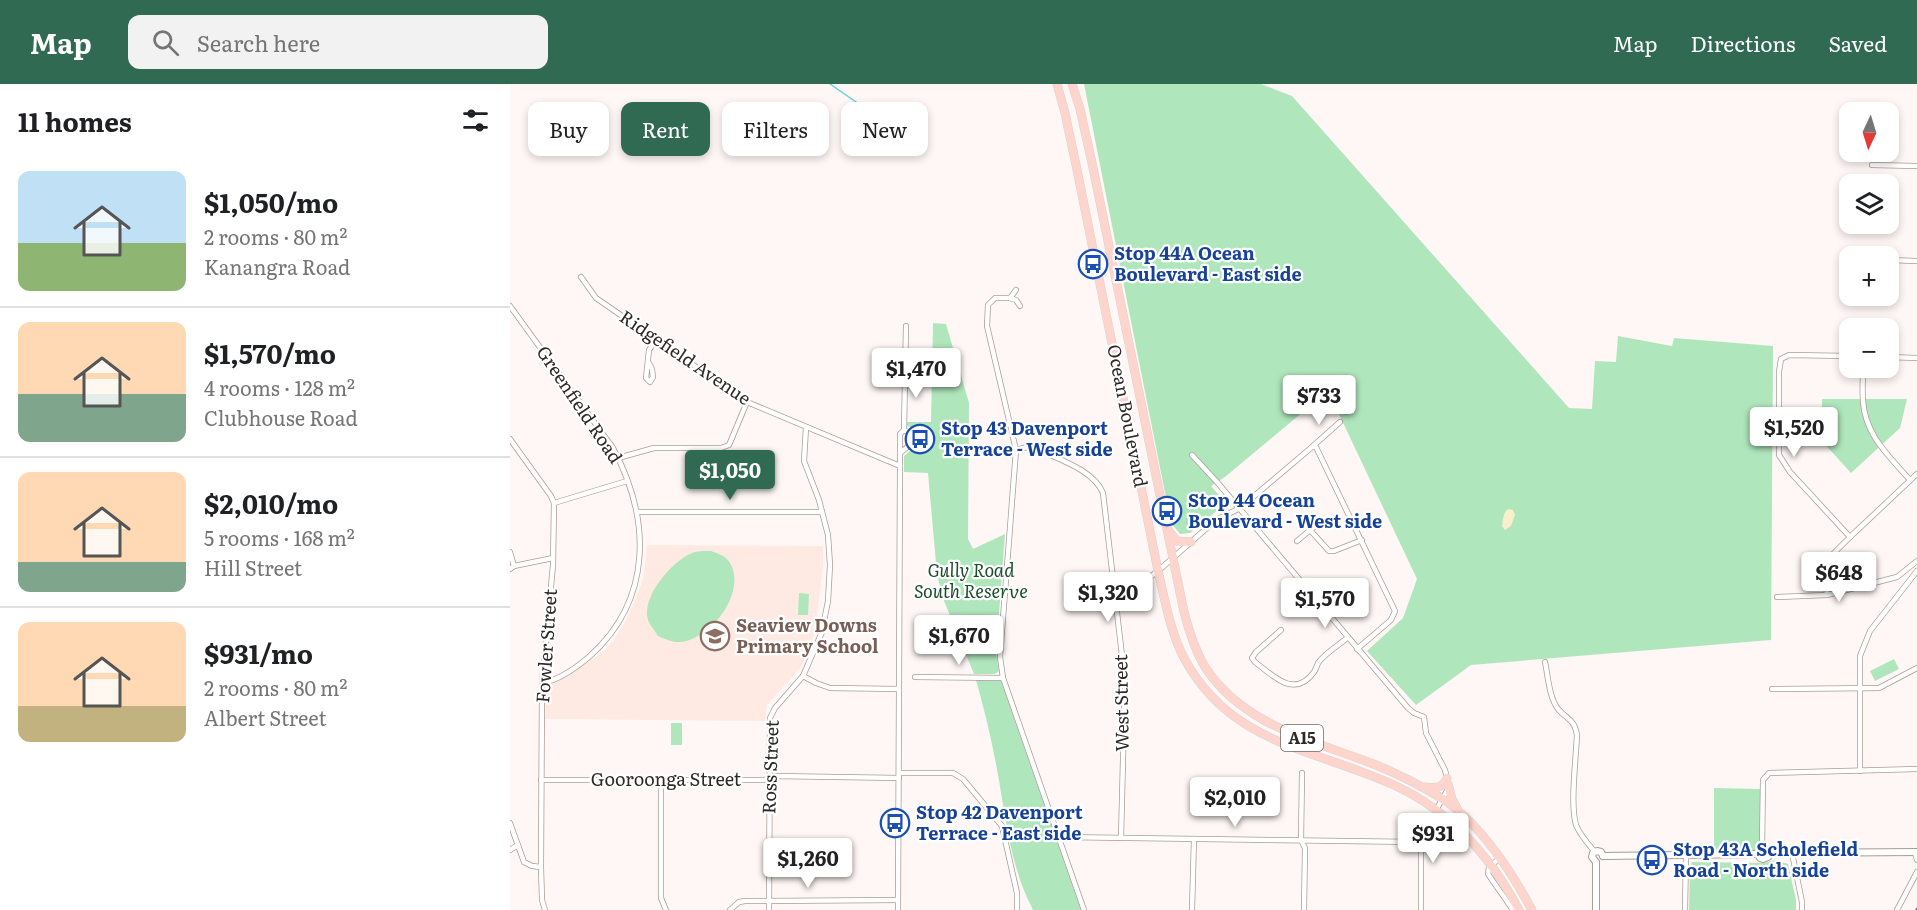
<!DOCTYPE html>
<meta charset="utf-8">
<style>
body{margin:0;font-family:Literata,serif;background:#f2f2f2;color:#202124;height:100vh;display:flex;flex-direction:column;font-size:22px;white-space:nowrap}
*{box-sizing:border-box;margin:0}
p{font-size:20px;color:#757577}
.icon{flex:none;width:33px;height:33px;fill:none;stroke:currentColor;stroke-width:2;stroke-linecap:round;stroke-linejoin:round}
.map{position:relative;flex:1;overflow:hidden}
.drawer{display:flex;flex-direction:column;background:#fff;width:510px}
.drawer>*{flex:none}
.hud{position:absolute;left:18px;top:18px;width:570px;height:54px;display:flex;gap:12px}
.needle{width:39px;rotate:184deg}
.buttons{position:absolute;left:1329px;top:18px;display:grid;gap:12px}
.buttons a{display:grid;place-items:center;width:60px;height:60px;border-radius:12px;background:#fff;box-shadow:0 3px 9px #0003;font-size:30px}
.price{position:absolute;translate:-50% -51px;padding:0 14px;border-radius:6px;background:#fff;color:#222;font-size:20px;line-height:39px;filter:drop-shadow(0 2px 3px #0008)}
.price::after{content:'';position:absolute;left:50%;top:36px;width:18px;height:14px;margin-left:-9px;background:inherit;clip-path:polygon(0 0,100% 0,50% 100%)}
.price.active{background:#306a53;color:#fff}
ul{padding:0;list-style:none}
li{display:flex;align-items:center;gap:18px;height:150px;padding:0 18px}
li+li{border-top:2px solid #e0e0e0}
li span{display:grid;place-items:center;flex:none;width:168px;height:120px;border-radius:12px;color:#555}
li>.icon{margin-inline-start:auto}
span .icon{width:72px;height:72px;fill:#fffc;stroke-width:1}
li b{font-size:26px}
h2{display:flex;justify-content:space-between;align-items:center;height:72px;padding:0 18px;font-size:26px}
.tag{padding:0 21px;border-radius:12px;background:#fff;box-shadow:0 3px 9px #0003;font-size:21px;line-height:54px}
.tag.active{background:#306a53;color:#fff}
header{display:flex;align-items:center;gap:36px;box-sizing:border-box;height:84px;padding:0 30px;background:#306a53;color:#fff}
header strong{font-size:28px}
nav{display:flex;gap:33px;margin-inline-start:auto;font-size:21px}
.search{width:420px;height:54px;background:#f2f2f2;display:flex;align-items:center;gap:15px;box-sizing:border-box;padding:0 21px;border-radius:12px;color:#757577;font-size:22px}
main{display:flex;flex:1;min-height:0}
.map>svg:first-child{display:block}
</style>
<header>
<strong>Map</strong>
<div class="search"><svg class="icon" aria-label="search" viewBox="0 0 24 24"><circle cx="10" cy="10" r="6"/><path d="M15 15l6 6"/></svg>Search here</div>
<nav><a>Map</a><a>Directions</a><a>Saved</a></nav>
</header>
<main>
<section class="drawer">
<h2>11 homes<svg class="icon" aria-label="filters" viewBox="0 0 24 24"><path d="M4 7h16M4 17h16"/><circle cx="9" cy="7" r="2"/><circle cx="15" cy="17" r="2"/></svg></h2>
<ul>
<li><span style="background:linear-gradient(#bfe0f5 60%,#8fb573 0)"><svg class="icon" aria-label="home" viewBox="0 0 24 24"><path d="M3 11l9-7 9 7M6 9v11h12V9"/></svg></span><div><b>$1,050/mo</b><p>2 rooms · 80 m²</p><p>Kanangra Road</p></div></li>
<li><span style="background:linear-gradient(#ffd9b3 60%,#7fa58c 0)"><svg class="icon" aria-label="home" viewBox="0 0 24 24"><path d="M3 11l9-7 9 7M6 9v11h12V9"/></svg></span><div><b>$1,570/mo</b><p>4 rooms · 128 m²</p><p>Clubhouse Road</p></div></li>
<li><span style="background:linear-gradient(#ffd9b3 75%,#7fa58c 0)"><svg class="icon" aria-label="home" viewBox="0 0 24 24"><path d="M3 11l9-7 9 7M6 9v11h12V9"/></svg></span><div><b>$2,010/mo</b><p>5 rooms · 168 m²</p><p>Hill Street</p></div></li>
<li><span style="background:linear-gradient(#ffd9b3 70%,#c2b280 0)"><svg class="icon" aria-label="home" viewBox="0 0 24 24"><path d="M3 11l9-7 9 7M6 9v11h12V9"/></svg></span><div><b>$931/mo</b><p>2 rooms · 80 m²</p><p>Albert Street</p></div></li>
</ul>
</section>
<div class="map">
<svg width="1407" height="826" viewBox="0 0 1407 826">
<rect width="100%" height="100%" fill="#fef7f5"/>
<polygon fill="#feeae2" points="137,461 313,462 313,482 305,548 291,583 257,621 255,637 35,635 36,604 92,569 104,556 116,536 125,517 133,495"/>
<g fill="#b0e6bc">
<polygon points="574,0 751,0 782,12 1059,324 1082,325 1085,277 1106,278 1108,252 1162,262 1164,254 1263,262 1261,556 961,581 906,621 857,567 893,534 907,495 818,307 715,393 701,402 716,419 680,449 670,450 661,439"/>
<polygon points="423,239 436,240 459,319 458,455 463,465 495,450 486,569 489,587 485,590 464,590 432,512 427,490 418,389 394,388 394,372 408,360 408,352 403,344 397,342 397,338 421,338"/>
<polygon points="1312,315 1397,315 1390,344 1341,389 1312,357"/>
<path d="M201 467C206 469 213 471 217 475 242 504 199 561 165 558 160 557 153 554 148 552 145 547 140 541 138 536 131 513 162 477 182 469 187 467 195 467 201 467Z"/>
<polygon points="289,509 299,510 298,531 288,531"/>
<polygon points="1384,575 1389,585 1365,597 1360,587"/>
<path d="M466 596 491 597 571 826H523C505 792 498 752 492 715 486 675 477 635 466 596Z"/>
<rect x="161" y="639" width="11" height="22"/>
<polygon points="1204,704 1251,705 1251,763 1247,768 1204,768"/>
<polygon points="320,756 334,756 333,782 320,782"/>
<polygon points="1265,776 1278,780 1286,816 1286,826 1179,826 1180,783 1182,778 1254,779"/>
</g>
<path fill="#f9efca" d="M998 425 1003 426 1005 431 1001 442 995 446 992 442C993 437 993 428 998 425Z"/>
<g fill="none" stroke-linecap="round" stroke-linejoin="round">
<polyline stroke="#64d3dc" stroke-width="1.5" points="320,0 375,38 382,47 394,57 399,66"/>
<g stroke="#ab9c95" stroke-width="6">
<g id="minor">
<polyline points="1362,81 1407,82"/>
<polyline points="1378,176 1407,177"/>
<polyline points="71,193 86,214 237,318 390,382"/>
<polyline points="500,214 485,214 478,221 477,242 506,366 490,573 493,594 574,826"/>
<polyline points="500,214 506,216 510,222"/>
<polyline points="500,214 506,206"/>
<path d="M0 222 103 364C141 435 143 515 80 572 66 584 50 596 32 599"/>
<polyline points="1340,272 1279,271 1271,275 1269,288 1269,371 1280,388 1340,453"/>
<polyline points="1378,273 1407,274"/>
<polyline points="139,279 142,285 143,293 140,298 136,294 139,266 146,256"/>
<path d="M1353 284C1353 294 1352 306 1353 317 1355 351 1379 372 1400 396"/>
<polyline points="0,355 41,412 44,419 43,481 32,599 31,783"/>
<polyline points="803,362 830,338"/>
<path d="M506 366 517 363 525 364C547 375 583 385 593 409L615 597 611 754"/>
<path d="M390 369C397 363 404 360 401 350L394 346 396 242"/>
<polyline points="682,371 707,398 898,624 904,629 914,633 916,649 935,686 937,694"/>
<polyline points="108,374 144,364 211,364 219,361 237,318"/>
<polyline points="44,419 117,397"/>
<polyline points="128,428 312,428"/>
<polyline points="800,446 819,467 824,467 852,456"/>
<polyline points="787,457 810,438"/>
<polyline points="0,468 4,482"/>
<polyline points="0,485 4,482 43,474"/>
<polyline points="1317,511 1315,490 1319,474 1340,453 1407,390"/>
<polyline points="1267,513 1317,511 1387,493 1407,477"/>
<polyline points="607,518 648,487 706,436 730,424 802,363 806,363 885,527 881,536 847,565"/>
<path d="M771 546 746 568 742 574 745 578C763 592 785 615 804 588 806 585 807 582 808 579 815 569 828 562 837 554"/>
<path d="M1035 578C1038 592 1039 613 1048 625 1057 636 1064 634 1067 651 1066 674 1060 721 1066 741 1070 751 1078 760 1085 768"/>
<polyline points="293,592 306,599 320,604 389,605"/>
<polyline points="405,593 493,594"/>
<polyline points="1262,605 1369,604 1407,584"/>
<polyline points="1350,687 1350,572 1360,547 1407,487"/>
<polyline points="389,689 443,689 453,695 492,742 507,809 507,826"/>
<polyline points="792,689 791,756 795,764 794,826"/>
<polyline points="31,696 254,696 264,692 389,694"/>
<polyline points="151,696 151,814 156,826"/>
<polyline points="926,726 938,705"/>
<polyline points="0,739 14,778 22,782 31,783 32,816 35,826"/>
<polyline points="549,753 907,758 911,764 911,826"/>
<polyline points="1252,764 1253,696 1259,689 1407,685"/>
<polyline points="0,766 8,761"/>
<polyline points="1282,769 1292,818 1292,826"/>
<polyline points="1405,769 1407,776"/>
<polyline points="990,774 979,783 978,790 1003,826"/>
<polyline points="220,826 229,818 235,817 388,816"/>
<polyline points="259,826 260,634 265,624 293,592 312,548 318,517 320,481 318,451 309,416 294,377 296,343"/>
<polyline points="388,826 390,382 390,350 394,346"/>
<polyline points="682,826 684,755"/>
<polyline points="1175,826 1176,771"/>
<polyline points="1387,826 1407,788"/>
</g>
</g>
<g stroke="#ab9c95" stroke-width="8">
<g id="tertiary">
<polyline points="1259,769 1407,768"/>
<polyline points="1248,770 1250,774 1253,775 1258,773 1259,769"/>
<polyline points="1248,770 1252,764 1256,765 1259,769"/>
<polyline points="1093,772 1248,770"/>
<polyline points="1086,826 1086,778 1082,773 1083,769 1087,767 1091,768 1093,772"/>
</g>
</g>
<g stroke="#d5d4d4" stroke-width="9">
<g id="primary">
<path d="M547 0 555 29 566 81 648 487C655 516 660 547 674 574 721 662 807 665 886 702 941 728 981 773 1009 826"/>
<path d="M562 0 570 25 582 79 674 528C679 547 685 566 695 583 733 642 805 657 866 681 888 690 910 701 931 714 969 738 1001 787 1022 826"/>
<polyline points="659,447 667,457 681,458"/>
<polyline points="938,700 942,715 947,724"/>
<path d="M915 703C926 704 932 705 937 694"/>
</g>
</g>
<use href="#minor" stroke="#fff" stroke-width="4.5"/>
<use href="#tertiary" stroke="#fff" stroke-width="6"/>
<use href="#primary" stroke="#fed5cc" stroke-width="8"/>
<polyline stroke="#686260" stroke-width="1.5" stroke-dasharray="8 8" stroke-linecap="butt" points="1406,826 1407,824"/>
</g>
<defs>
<g id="bus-ring" transform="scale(1.5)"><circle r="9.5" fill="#fff" stroke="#1a4fb4" stroke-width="1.5"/><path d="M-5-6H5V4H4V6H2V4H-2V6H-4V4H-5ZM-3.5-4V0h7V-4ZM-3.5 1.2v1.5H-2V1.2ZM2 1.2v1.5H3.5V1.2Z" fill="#1a4fb4"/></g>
<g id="school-ring" transform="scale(1.5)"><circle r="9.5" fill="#fff" stroke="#8d6e63" stroke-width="1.5"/><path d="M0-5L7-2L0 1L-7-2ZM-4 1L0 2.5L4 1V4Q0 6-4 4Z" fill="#8d6e63"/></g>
</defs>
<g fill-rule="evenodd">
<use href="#bus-ring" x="583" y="180"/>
<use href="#bus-ring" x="410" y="355"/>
<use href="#bus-ring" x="657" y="427"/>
<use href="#school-ring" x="205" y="552"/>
<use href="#bus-ring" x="385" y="739"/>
<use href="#bus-ring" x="1142" y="776"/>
</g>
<g text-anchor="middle" stroke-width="4.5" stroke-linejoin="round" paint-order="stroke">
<rect fill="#fff" stroke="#6d6867" stroke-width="1.5" x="771" y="641" width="42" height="26" rx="4.5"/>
<g font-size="16" font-weight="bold" fill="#2e2826">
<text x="792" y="660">A15</text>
</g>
<g font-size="18" font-weight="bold" fill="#164399" stroke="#fff" text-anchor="start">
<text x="604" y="176">Stop 44A Ocean<tspan x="604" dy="21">Boulevard - East side</tspan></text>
<text x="431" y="351">Stop 43 Davenport<tspan x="431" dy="21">Terrace - West side</tspan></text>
<text x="678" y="423">Stop 44 Ocean<tspan x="678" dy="21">Boulevard - West side</tspan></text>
<text x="406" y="735">Stop 42 Davenport<tspan x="406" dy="21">Terrace - East side</tspan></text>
<text x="1163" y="772">Stop 43A Scholefield<tspan x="1163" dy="21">Road - North side</tspan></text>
</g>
<g font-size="18" fill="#2e2826" stroke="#fff">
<text transform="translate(175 274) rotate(34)" y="6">Ridgefield Avenue</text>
<text transform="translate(69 321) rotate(56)" y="6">Greenfield Road</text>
<text transform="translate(617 332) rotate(79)" y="6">Ocean Boulevard</text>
<text transform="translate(37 562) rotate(-86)" y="6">Fowler Street</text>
<text transform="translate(612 619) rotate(-91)" y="6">West Street</text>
<text transform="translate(261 683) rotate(-88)" y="6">Ross Street</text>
<text x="156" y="702">Gooroonga Street</text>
</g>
<g font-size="18" font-style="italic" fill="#1c4e2c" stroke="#fff">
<text x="461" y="493">Gully Road<tspan x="461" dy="21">South Reserve</tspan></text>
</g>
<g font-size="18" font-weight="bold" fill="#785e54" stroke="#fff" text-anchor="start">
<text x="226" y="548">Seaview Downs<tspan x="226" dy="21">Primary School</tspan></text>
</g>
</g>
</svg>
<div class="buttons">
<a><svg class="needle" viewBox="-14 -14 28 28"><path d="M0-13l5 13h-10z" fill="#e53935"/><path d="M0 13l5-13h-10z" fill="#757577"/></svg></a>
<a><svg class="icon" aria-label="layers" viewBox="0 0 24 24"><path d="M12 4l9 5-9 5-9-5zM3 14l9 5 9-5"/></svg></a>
<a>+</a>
<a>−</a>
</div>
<b class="price" style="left:406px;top:315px">$1,470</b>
<b class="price" style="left:809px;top:342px">$733</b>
<b class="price" style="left:1284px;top:374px">$1,520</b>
<b class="price active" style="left:220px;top:417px">$1,050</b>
<b class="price" style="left:1329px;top:519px">$648</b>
<b class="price" style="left:598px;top:539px">$1,320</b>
<b class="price" style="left:815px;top:545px">$1,570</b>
<b class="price" style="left:449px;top:582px">$1,670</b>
<b class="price" style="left:725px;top:744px">$2,010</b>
<b class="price" style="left:923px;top:780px">$931</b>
<b class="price" style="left:298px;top:805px">$1,260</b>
<div class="hud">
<a class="tag">Buy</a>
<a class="tag active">Rent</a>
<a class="tag">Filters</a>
<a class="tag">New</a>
</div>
</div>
</main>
